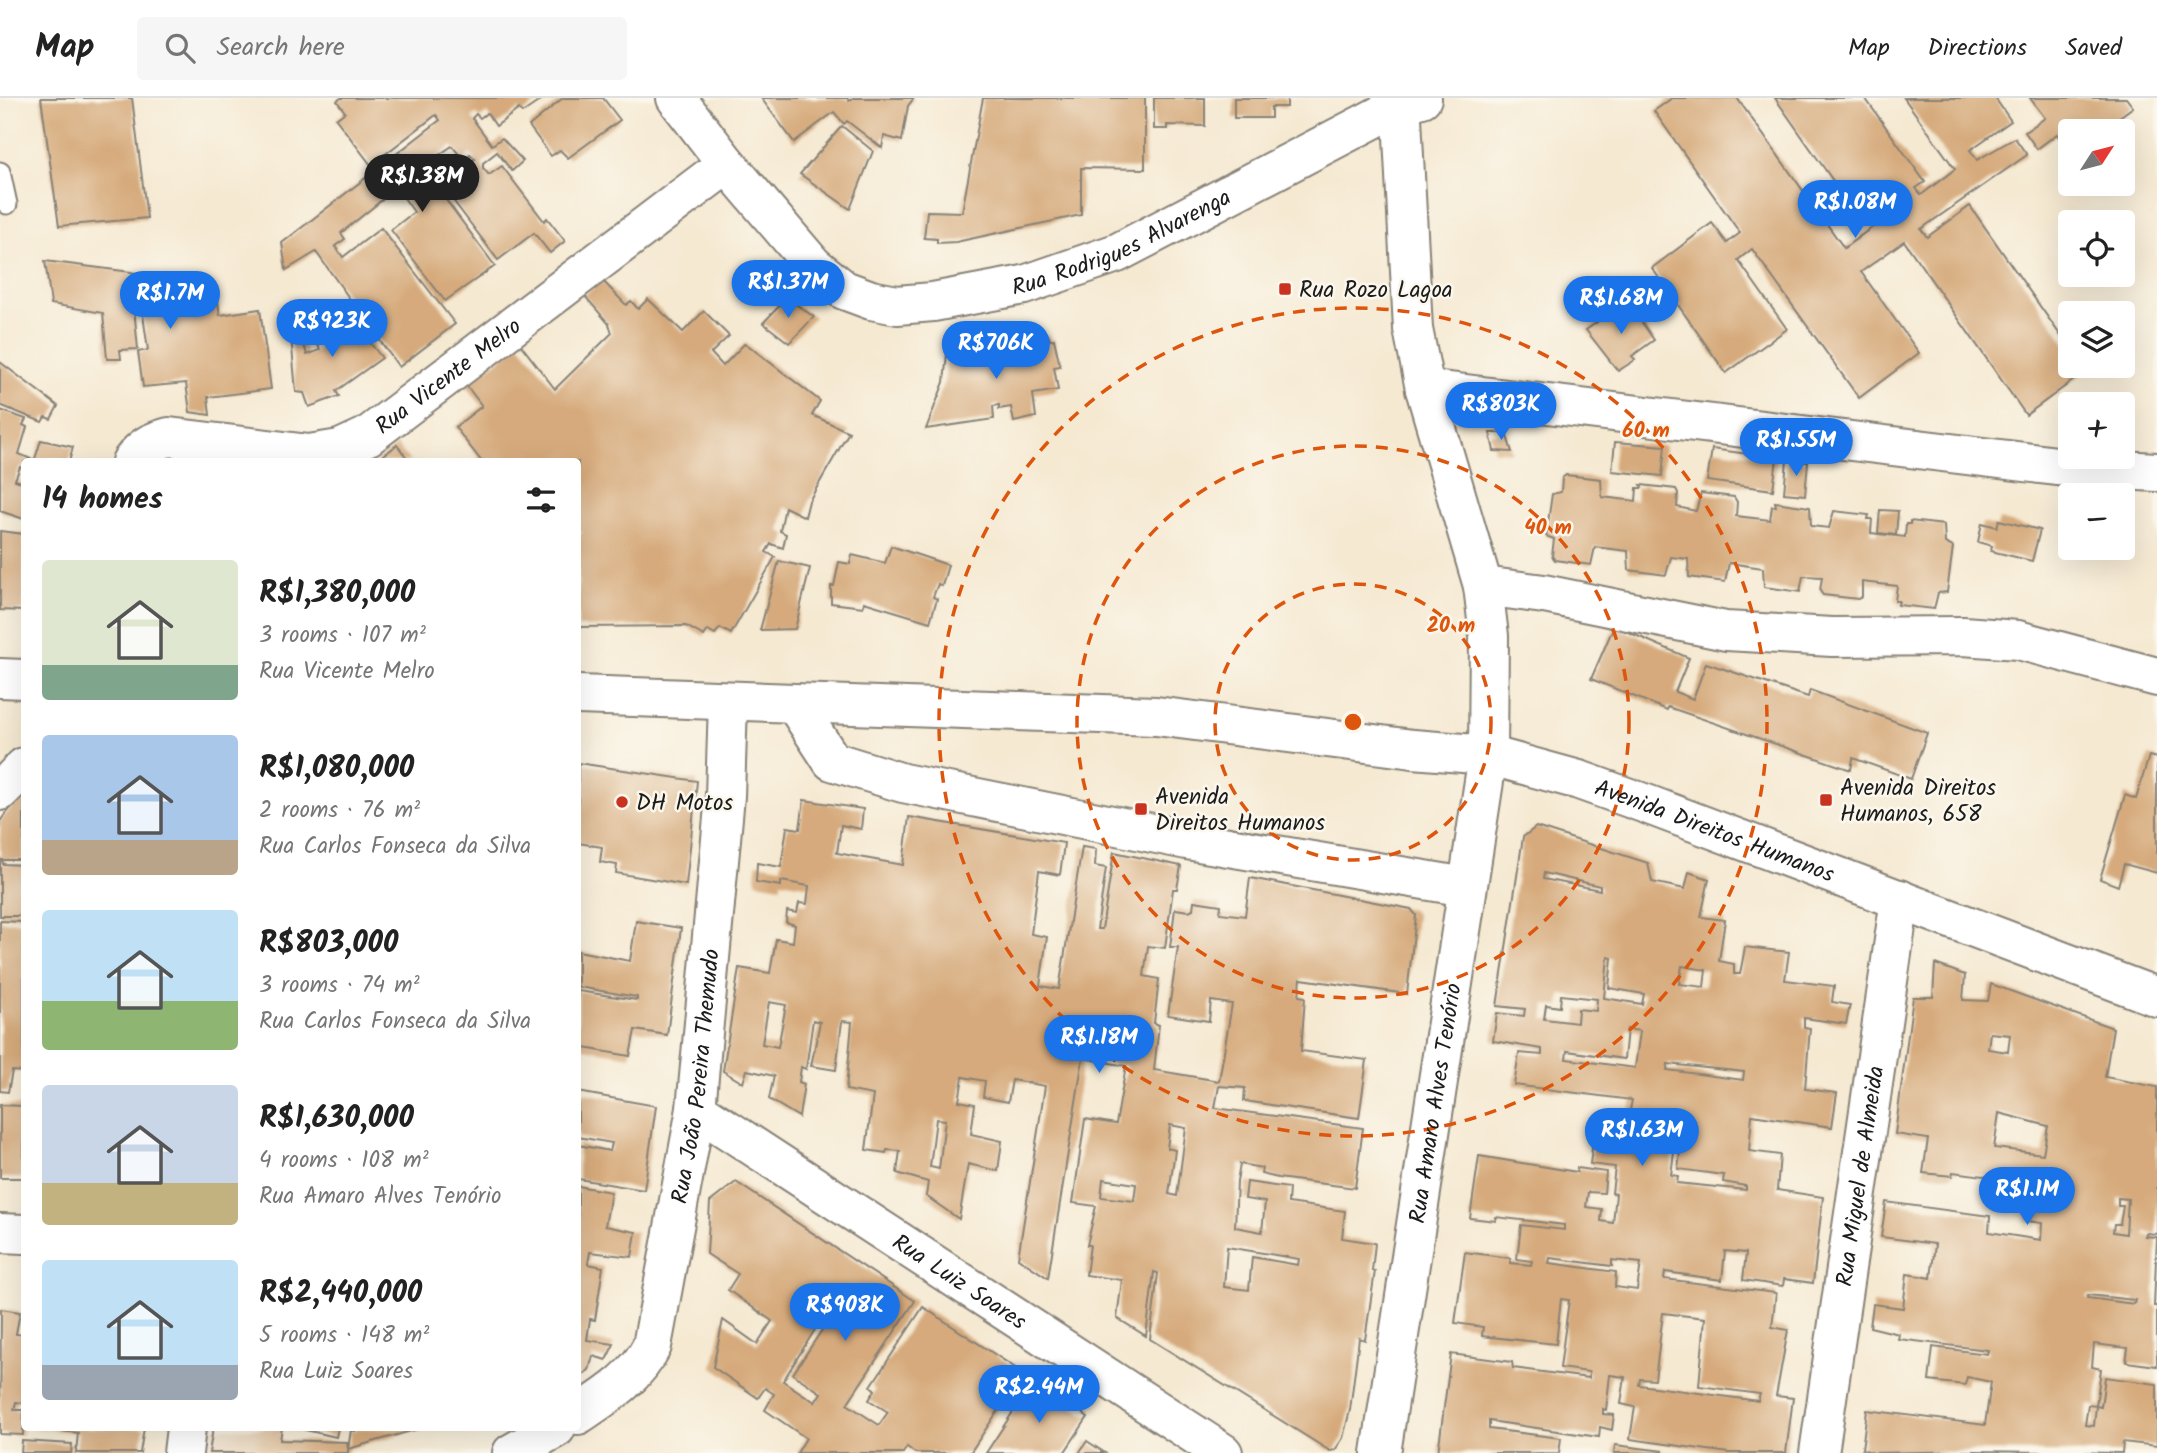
<!DOCTYPE html>
<meta charset="utf-8">
<style>
body{margin:0;font-family:Kalam,sans-serif;background:#f6f6f6;color:#222;height:100vh;display:flex;flex-direction:column;font-size:26px;white-space:nowrap}
*{box-sizing:border-box;margin:0}
p{font-size:23px;color:#767676}
.icon{flex:none;width:38px;height:38px;fill:none;stroke:currentColor;stroke-width:2;stroke-linecap:round;stroke-linejoin:round}
.map{position:relative;flex:1;overflow:hidden}
.side{position:absolute;left:21px;top:360px;width:560px;height:973px;display:flex;flex-direction:column;background:#fff;border-radius:7px;box-shadow:0 7px 28px #0002}
.side>*{flex:none}
.needle{width:46px;rotate:54deg}
.fabs{position:absolute;left:2058px;top:21px;display:grid;gap:14px}
.fabs a{display:grid;place-items:center;width:77px;height:77px;border-radius:7px;background:#fff;box-shadow:0 7px 28px #0002;font-size:35px}
.price{position:absolute;translate:-50% -60px;padding:0 16px;border-radius:24px;background:#1a73e8;color:#fff;font-size:23px;line-height:46px;filter:drop-shadow(0 2px 4px #0008)}
.price::after{content:'';position:absolute;left:50%;top:42px;width:21px;height:16px;margin-left:-10px;background:inherit;clip-path:polygon(0 0,100% 0,50% 100%)}
.price.current{background:#222;color:#fff}
ul{padding:0;list-style:none}
li{display:flex;align-items:center;gap:21px;height:175px;padding:0 21px}
li span{display:grid;place-items:center;flex:none;width:196px;height:140px;border-radius:7px;color:#555}
li>.icon{margin-inline-start:auto}
span .icon{width:84px;height:84px;fill:#fffc;stroke-width:1}
li b{font-size:30px}
h2{display:flex;justify-content:space-between;align-items:center;height:84px;padding:0 21px;font-size:30px}
header{display:flex;align-items:center;gap:42px;box-sizing:border-box;height:98px;padding:0 35px;background:#fff;border-bottom:2px solid #e0e0e0}
header strong{font-size:33px}
nav{display:flex;gap:38px;margin-inline-start:auto;font-size:24px}
.search{width:490px;height:63px;background:#f6f6f6;display:flex;align-items:center;gap:18px;box-sizing:border-box;padding:0 24px;border-radius:7px;color:#767676;font-size:26px}
.map>svg:first-child{display:block}
</style>
<header>
<strong>Map</strong>
<div class="search"><svg class="icon" aria-label="search" viewBox="0 0 24 24"><circle cx="10" cy="10" r="6"/><path d="M15 15l6 6"/></svg>Search here</div>
<nav><a>Map</a><a>Directions</a><a>Saved</a></nav>
</header>
<div class="map">
<svg width="2157" height="1355" viewBox="0 0 2157 1355">
<rect width="100%" height="100%" fill="#fbf7ec"/>
<filter id="ink" filterUnits="userSpaceOnUse"><feTurbulence type="fractalNoise" baseFrequency=".0143" numOctaves="2"/><feDisplacementMap in="SourceGraphic" scale="14" xChannelSelector="R" yChannelSelector="G"/><feConvolveMatrix kernelMatrix="1 2 1 2 8 2 1 2 1" color-interpolation-filters="sRGB"/></filter>
<filter id="wash" filterUnits="userSpaceOnUse"><feTurbulence type="fractalNoise" baseFrequency=".00686" numOctaves="4" result="noise"/><feDisplacementMap in="SourceGraphic" scale="28" xChannelSelector="R" yChannelSelector="G"/><feGaussianBlur stdDeviation="1.57" result="paint"/><feColorMatrix in="noise" values="0 0 0 0 0 0 0 0 0 0 0 0 0 0 0 0 0 1.4 0 .05"/><feComposite in="paint" operator="in"/></filter>
<g filter="url(#wash)">
<rect width="100%" height="100%" fill="#f5e9d2"/>
<g id="blocks">
<g fill="#d6aa7b" fill-rule="evenodd">
<polygon points="41,0 132,0 147,120 59,128"/>
<polygon points="341,0 544,0 522,15 519,11 496,28 487,15 480,20 476,16 472,20 492,47 502,40 523,63 512,73 497,54 483,65 483,70 489,77 502,68 544,123 547,120 565,143 550,155 534,135 498,162 440,85 475,61 470,56 463,61 452,48 436,59 445,73 432,83 495,168 445,203 391,132 414,114 397,90 341,135 345,141 335,148 343,159 381,130 455,226 399,269 316,154 286,172 282,145 440,22 436,17 371,67 336,21 345,14 337,3"/>
<polygon points="563,0 603,0 620,22 568,60 560,52 551,58 529,28"/>
<polygon points="761,0 847,0 849,3 853,0 914,0 908,8 902,43 884,38 882,50 847,23 844,26 834,14 794,44"/>
<polygon points="983,0 1145,0 1145,71 1081,70 1081,117 956,144 937,145 937,141 924,140 927,113 962,114"/>
<polygon points="1154,0 1205,0 1205,28 1167,27 1167,31 1154,31"/>
<polygon points="1234,0 1287,0 1287,9 1271,9 1271,20 1234,20"/>
<polygon points="1672,0 1737,0 1844,150 1890,116 1887,112 1864,127 1775,0 1865,0 1925,84 1916,90 1921,97 1955,71 1904,0 1995,0 2011,23 1970,52 1977,62 2015,40 2027,57 1921,131 1927,139 1970,108 2070,251 2070,268 2082,268 2086,273 2026,317 1904,143 1861,174 1919,255 1859,300 1752,151 1738,162 1787,231 1726,275 1652,170 1712,125 1727,145 1740,135 1654,13"/>
<polygon points="2030,0 2126,0 2133,9 2100,33 2070,33 2070,55 2057,36 2037,51 2025,34 2045,20"/>
<polygon points="842,28 873,53 850,111 800,76"/>
<polygon points="45,163 131,174 217,198 220,217 260,211 271,291 208,299 210,317 190,314 186,285 143,289 138,254 148,252 142,210 134,210 138,251 120,252 121,261 107,261 103,215 51,206"/>
<polygon points="603,183 626,207 631,203 638,211 648,201 683,234 704,213 729,238 711,255 723,268 745,245 820,303 812,317 849,334 809,403 805,419 785,409 780,433 786,436 783,450 771,446 766,454 775,459 731,536 720,530 715,536 708,532 704,538 686,528 578,529 578,439 582,434 578,429 578,364 482,364 455,329 482,308 466,287 520,246 555,291 612,235 609,226 584,197"/>
<polygon points="787,200 814,219 789,245 763,225"/>
<polygon points="1627,203 1654,242 1632,258 1635,262 1618,273 1586,232"/>
<polygon points="341,208 382,260 336,293 339,298 309,309 304,295 296,294 291,238 301,237 307,257 320,252 314,236 326,228 322,223"/>
<polygon points="1048,237 1050,242 1054,241 1060,268 1054,269 1058,292 1033,296 1036,319 1014,324 1011,309 999,311 999,307 993,308 994,321 926,331 944,284 947,256"/>
<polygon points="0,264 58,308 51,321 45,319 42,324 0,307"/>
<polygon points="0,312 26,321 23,327 27,329 19,356 31,361 24,364 24,371 20,369 15,382 24,385 24,421 0,413"/>
<polygon points="1490,335 1506,335 1512,354 1494,353"/>
<polygon points="41,342 73,349 69,364 34,364"/>
<polygon points="1615,344 1665,348 1662,378 1612,373"/>
<polygon points="397,347 410,364 375,364"/>
<polygon points="1712,351 1777,360 1773,392 1707,383"/>
<polygon points="1787,362 1808,364 1805,397 1784,395"/>
<polygon points="1566,377 1601,381 1602,399 1636,403 1637,390 1642,390 1641,387 1676,391 1678,395 1677,409 1696,413 1701,395 1734,399 1737,404 1736,418 1770,422 1772,408 1776,408 1775,404 1810,409 1811,428 1829,430 1834,413 1869,417 1868,421 1872,421 1871,435 1905,439 1906,426 1910,426 1910,423 1944,427 1945,445 1953,449 1947,494 1938,495 1934,511 1898,507 1899,503 1895,503 1897,488 1862,484 1862,499 1858,501 1823,497 1820,493 1822,479 1803,478 1800,494 1764,489 1763,470 1729,465 1725,484 1689,479 1688,461 1671,459 1666,477 1629,472 1628,453 1595,449 1591,467 1555,462 1552,458 1554,441 1546,438 1552,396 1561,394 1562,380"/>
<polygon points="1880,412 1898,413 1896,437 1878,435"/>
<polygon points="1999,422 2040,432 2032,463 1991,453 1992,448 1978,444 1982,425 1997,429"/>
<polygon points="0,433 24,436 24,513 0,512"/>
<polygon points="891,448 948,467 942,488 938,486 933,499 937,501 930,524 864,504 863,509 831,505 831,488 834,488 839,464 850,466 852,457 885,465"/>
<polygon points="779,463 810,470 795,531 760,532"/>
<polygon points="1614,528 1689,560 1675,594 1693,601 1706,565 1808,599 1810,592 1927,635 1911,681 1853,660 1851,672 1668,609 1667,612 1591,581"/>
<polygon points="2149,658 2157,660 2157,775 2124,766 2118,788 2100,781 2125,697 2136,701"/>
<polygon points="578,665 697,683 686,787 616,775 617,767 600,764 602,749 578,745"/>
<polygon points="24,694 24,762 2,762 3,766 24,767 24,818 0,818 0,723"/>
<path d="M804 702 863 711 861 731 841 727 837 755 903 767 909 719 1064 745 1060 777 1039 773 1031 836 1047 839 1040 888 1059 891 1082 749 1096 751 1095 768 1106 770 1097 831H1102L1114 754 1181 768 1177 791H1173L1165 850 1148 848 1144 878 1159 881 1154 925 1159 927 1154 972 1219 983 1232 906 1211 903 1209 923 1168 917 1178 849H1170L1175 811 1189 813 1193 811 1194 803 1221 807 1220 815 1245 818 1250 780 1411 811 1416 817 1407 896 1301 881 1299 898 1305 899 1301 953 1367 962 1359 1020 1244 1003 1245 990 1219 988 1215 1010 1363 1030 1355 1090 1278 1080 1261 1076 1262 1070 1240 1066 1237 1083 1235 1129 1262 1134 1265 1104 1245 1101 1247 1084 1289 1090 1288 1105 1345 1113 1342 1140 1375 1145 1372 1173H1375L1365 1242 1359 1240 1350 1312 1343 1340 1335 1352 1330 1353 1150 1241 1158 1175 1154 1174 1146 1238 1117 1220 1122 1182 1086 1177 1090 1147H1087L1096 1108 1073 1105 1085 1021 1116 1026 1126 968 1083 960 1048 1180 1018 1160 1045 988 1012 982 1008 1004 983 999 985 983 963 979 959 1003 975 1006 971 1036 1002 1043 998 1073 968 1066 959 1121 926 1098 928 1084 897 1075 900 1053 887 1052 886 1055 866 1052 873 997 846 992 852 924 842 923 836 972 811 968 820 924 813 922 806 971 801 969 799 984 804 986 799 1019 769 1001 774 978 747 972 743 985 723 973 739 870 770 875 776 841 793 844 795 827 786 824 787 813 797 815 799 805 807 806 809 788 781 783V788L756 784 757 765 781 769 787 729 800 731ZM769 904 786 907 778 949 762 946ZM936 1021 945 1022 939 1071 930 1069ZM1170 1027 1186 1030 1177 1098 1169 1096 1175 1052 1167 1050ZM1103 1081 1136 1086 1134 1103 1101 1099ZM1227 1149 1299 1161 1298 1167 1252 1159 1249 1192 1224 1189Z"/>
<path d="M1536 729 1648 765 1652 784 1685 791 1689 774 1709 781 1701 819 1725 822 1719 863 1734 866V876H1740L1745 849 1789 854 1785 882 1834 888 1832 904 1850 907 1846 926 1804 920V929L1810 930 1805 991 1837 995 1832 1029 1752 1017 1749 1053 1780 1057 1777 1092 1823 1099 1813 1185 1784 1181 1783 1188 1743 1182 1746 1155 1725 1153 1722 1182 1665 1174 1664 1181 1776 1195 1772 1229 1788 1232 1776 1298 1793 1300 1786 1355H1729L1630 1341 1635 1309 1621 1306 1625 1279 1610 1277 1606 1312 1603 1311V1316L1614 1317 1612 1332 1600 1329 1599 1339 1489 1323V1331L1561 1340 1559 1355H1438L1451 1256 1512 1264 1513 1270 1589 1280V1274L1560 1270 1569 1202 1561 1201 1556 1246 1482 1238 1483 1229 1455 1225 1465 1154 1510 1160V1165L1531 1167 1532 1163 1517 1161 1521 1127 1564 1132V1127L1496 1119V1123L1470 1120 1479 1058 1577 1074V1070L1606 1074 1604 1095 1588 1094 1586 1109 1602 1111 1601 1123 1613 1125 1616 1096 1612 1095 1615 1069 1590 1066 1593 1043 1610 1046 1614 1014 1629 1017 1632 1002 1514 987 1519 955 1542 957V951L1493 943 1497 915 1524 918 1525 911 1497 908 1523 739ZM1544 775 1600 788V792L1543 781ZM1608 859 1612 860 1609 890 1644 896 1642 906 1604 900ZM1682 868 1706 872 1704 889 1679 886ZM1561 897 1597 901 1596 913 1578 911 1577 925 1544 921 1546 907 1560 909ZM1627 931 1640 933 1635 970 1566 961 1567 953 1624 961ZM1668 966 1744 974 1743 982 1667 972ZM1674 1054H1680L1678 1071 1724 1077 1723 1084 1746 1088V1092L1677 1085 1678 1078 1671 1077ZM1550 1160 1612 1168V1162L1641 1165 1637 1192 1615 1189 1616 1174 1549 1165ZM1663 1215 1705 1220 1699 1288 1760 1296 1758 1303 1639 1287 1640 1281 1655 1282Z"/>
<polygon points="0,823 24,824 24,974 12,973 8,994 0,993"/>
<polygon points="636,823 681,830 667,937 635,932 630,958 578,949 578,893 637,902 637,899 578,889 578,853 630,863"/>
<path d="M1935 866 1965 877 1963 902 1988 903 1991 886 2113 930 2105 979 2157 989V1136L2146 1135 2145 1138 2157 1139 2154 1208H2157V1268L2126 1264 2128 1250 2094 1246 2092 1269 2101 1271 2096 1308 2088 1307 2085 1327 2094 1328 2096 1308 2101 1309 2105 1279 2157 1286V1348L2123 1344 2122 1355 1974 1353 1873 1355 1862 1351 1867 1312 1985 1327 1991 1284 1967 1279 1965 1287 1929 1283 1933 1249 1987 1256 1988 1252 1898 1241 1899 1236 1870 1229 1873 1206 1903 1210 1907 1176 1931 1180 1935 1146 1881 1139 1886 1104 1990 1118 1989 1134 2041 1142 2042 1125 2027 1123 2033 1084 1953 1074 1952 1078 1923 1075 1928 1041 1895 1036 1913 899H1933ZM1990 935 2010 937 2008 954 1988 951ZM1999 1015 2048 1028 2043 1056 1994 1050ZM2118 1100 2128 1101 2126 1136 2113 1134 2114 1126H2120L2123 1108H2118ZM2088 1197 2135 1202 2134 1206 2087 1200Z"/>
<polygon points="578,994 656,1008 644,1092 578,1081 578,1047 610,1053 612,1045 578,1039"/>
<polygon points="0,1007 24,1008 24,1080 0,1080"/>
<path d="M736 1084 915 1203 847 1306 879 1327 888 1314 869 1302 875 1292 871 1288 923 1209 1023 1275 970 1355H915L907 1349 903 1355H797L806 1340 765 1312 774 1296 765 1290 758 1300 713 1269 723 1222 757 1246 772 1223 728 1192 738 1176 707 1156 710 1104ZM839 1193 845 1197 793 1276 821 1295 815 1304 783 1283Z"/>
<polygon points="578,1088 611,1094 605,1128 636,1134 632,1159 590,1154 588,1166 603,1169 595,1222 590,1221 587,1242 614,1246 606,1262 593,1258 589,1272 578,1280"/>
<polygon points="1,1211 20,1214 16,1236 24,1237 24,1305 16,1304 14,1312 24,1312 23,1337 0,1336"/>
<polygon points="1034,1282 1088,1319 1064,1355 986,1355"/>
<polygon points="34,1330 144,1330 140,1355 76,1355 78,1335"/>
<polygon points="213,1330 282,1330 280,1342 347,1344 348,1351 351,1332 355,1333 356,1330 418,1331 348,1351 348,1355 209,1355"/>
<polygon points="297,1330 338,1330 336,1339"/>
<polygon points="22,1343 72,1346 71,1355 21,1355"/>
<polygon points="1087,1343 1105,1355 1079,1355"/>
<polygon points="1615,1347 1663,1353 1663,1355 1614,1355"/>
</g>
</g>
</g>
<g filter="url(#ink)">
<use href="#blocks" fill-opacity="0" stroke="#888277" stroke-width="2"/>
<g fill="none" stroke-linecap="round" stroke-linejoin="round">
<g stroke="#888277" stroke-width="23">
<polyline id="service" points="0,74 7,106"/>
</g>
<g stroke="#888277" stroke-width="42">
<g id="minor">
<polyline points="1425,291 2065,369 2157,374"/>
<path id="s1" d="M131 364C142 348 151 344 169 339L309 356 340 351 368 338 727 66"/>
<polyline points="1483,488 1544,496 1726,533 1832,539 1963,538 2018,542 2157,579"/>
<polyline points="795,606 832,663 903,685 1187,742 1466,789"/>
<polyline points="0,693 24,669"/>
<path id="s2" d="M696 1011 1223 1355"/>
<polyline points="0,1135 24,1136"/>
<path id="s3" d="M578 1317C608 1297 635 1281 652 1248L696 1011 725 698 728 604"/>
<polyline points="183,1355 186,1330"/>
<polyline points="512,1355 556,1330"/>
<path id="s4" d="M1381 1355 1488 657"/>
<path id="s5" d="M1819 1355 1900 801"/>
</g>
</g>
<g stroke="#888277" stroke-width="42">
<g id="tertiary">
<path id="s6" d="M676 0 727 66 813 167 844 192 871 202 897 207 933 204 1024 187 1117 155 1402 6 1422 0"/>
<polyline points="1401,0 1413,231 1425,291 1483,488 1489,538 1488,657"/>
</g>
</g>
<g stroke="#888277" stroke-width="42">
<g id="secondary">
<polyline points="0,580 24,581"/>
<path id="s7" d="M578 597 1156 618 1413 651 1488 657 1579 682 1649 707 2157 899"/>
</g>
</g>
<use href="#service" stroke="#fff" stroke-width="19"/>
<use href="#minor" stroke="#fff" stroke-width="38"/>
<use href="#tertiary" stroke="#fff" stroke-width="38"/>
<use href="#secondary" stroke="#fff" stroke-width="38"/>
</g>
</g>
<g fill="none" stroke="#de560d" stroke-width="3.5" stroke-dasharray="12 9">
<circle cx="1353" cy="624" r="138"/>
<circle cx="1353" cy="624" r="276"/>
<circle cx="1353" cy="624" r="414"/>
</g>
<g fill="#c8321e" stroke="#fbf7ec" stroke-width="2.5">
<rect x="1278" y="184" width="14" height="14" rx="3.5"/>
<rect x="1819" y="695" width="14" height="14" rx="3.5"/>
<circle cx="622" cy="704" r="7"/>
<rect x="1134" y="704" width="14" height="14" rx="3.5"/>
</g>
<g text-anchor="middle" stroke-width="5" stroke-linejoin="round" paint-order="stroke">
<g font-size="23" fill="#1c1c1c" stroke="#fbf7ec">
<text dy="8" stroke="none"><textPath href="#s6" startOffset="546">Rua Rodrigues Alvarenga</textPath></text>
<text dy="8" stroke="none"><textPath href="#s1" startOffset="350">Rua Vicente Melro</textPath></text>
<text dy="8" stroke="none"><textPath href="#s7" startOffset="1152">Avenida Direitos Humanos</textPath></text>
<text dy="8" stroke="none"><textPath href="#s3" startOffset="376">Rua João Pereira Themudo</textPath></text>
<text dy="8" stroke="none"><textPath href="#s4" startOffset="354">Rua Amaro Alves Tenório</textPath></text>
<text dy="8" stroke="none"><textPath href="#s5" startOffset="280">Rua Miguel de Almeida</textPath></text>
<text dy="8" stroke="none"><textPath href="#s2" startOffset="315">Rua Luiz Soares</textPath></text>
</g>
<g font-size="23" fill="#1c1c1c" stroke="#fbf7ec" text-anchor="start">
<text x="1299" y="199">Rua Rozo Lagoa</text>
<text x="1840" y="697">Avenida Direitos<tspan x="1840" dy="26">Humanos, 658</tspan></text>
<text x="1155" y="706">Avenida<tspan x="1155" dy="26">Direitos Humanos</tspan></text>
<text x="636" y="712">DH Motos</text>
</g>
</g>
<circle cx="1353" cy="624" r="10" fill="#de560d" stroke="#fbf7ec" stroke-width="3.5"/>
<g font-size="21" text-anchor="middle" font-weight="bold" fill="#de560d" stroke="#fbf7ec" stroke-width="5" stroke-linejoin="round" paint-order="stroke">
<text x="1646" y="339">60 m</text>
<text x="1548" y="436">40 m</text>
<text x="1451" y="534">20 m</text>
</g>
</svg>
<div class="fabs">
<a><svg class="needle" viewBox="-14 -14 28 28"><path d="M0-13l5 13h-10z" fill="#e53935"/><path d="M0 13l5-13h-10z" fill="#767676"/></svg></a>
<a><svg class="icon" aria-label="locate" viewBox="0 0 24 24"><circle cx="12" cy="12" r="6"/><path d="M12 2v4M12 18v4M2 12h4M18 12h4"/></svg></a>
<a><svg class="icon" aria-label="layers" viewBox="0 0 24 24"><path d="M12 4l9 5-9 5-9-5zM3 14l9 5 9-5"/></svg></a>
<a>+</a>
<a>−</a>
</div>
<b class="price current" style="left:422px;top:116px">R$1.38M</b>
<b class="price" style="left:1855px;top:142px">R$1.08M</b>
<b class="price" style="left:788px;top:222px">R$1.37M</b>
<b class="price" style="left:170px;top:233px">R$1.7M</b>
<b class="price" style="left:1621px;top:238px">R$1.68M</b>
<b class="price" style="left:332px;top:261px">R$923K</b>
<b class="price" style="left:996px;top:283px">R$706K</b>
<b class="price" style="left:1501px;top:344px">R$803K</b>
<b class="price" style="left:1796px;top:380px">R$1.55M</b>
<b class="price" style="left:1099px;top:977px">R$1.18M</b>
<b class="price" style="left:1642px;top:1070px">R$1.63M</b>
<b class="price" style="left:2027px;top:1129px">R$1.1M</b>
<b class="price" style="left:845px;top:1245px">R$908K</b>
<b class="price" style="left:1039px;top:1327px">R$2.44M</b>
<section class="side">
<h2>14 homes<svg class="icon" aria-label="filters" viewBox="0 0 24 24"><path d="M4 7h16M4 17h16"/><circle cx="9" cy="7" r="2"/><circle cx="15" cy="17" r="2"/></svg></h2>
<ul>
<li><span style="background:linear-gradient(#dfe7d0 75%,#7fa58c 0)"><svg class="icon" aria-label="home" viewBox="0 0 24 24"><path d="M3 11l9-7 9 7M6 9v11h12V9"/></svg></span><div><b>R$1,380,000</b><p>3 rooms · 107 m²</p><p>Rua Vicente Melro</p></div></li>
<li><span style="background:linear-gradient(#a9c7e8 75%,#b9a48a 0)"><svg class="icon" aria-label="home" viewBox="0 0 24 24"><path d="M3 11l9-7 9 7M6 9v11h12V9"/></svg></span><div><b>R$1,080,000</b><p>2 rooms · 76 m²</p><p>Rua Carlos Fonseca da Silva</p></div></li>
<li><span style="background:linear-gradient(#bfe0f5 65%,#8fb573 0)"><svg class="icon" aria-label="home" viewBox="0 0 24 24"><path d="M3 11l9-7 9 7M6 9v11h12V9"/></svg></span><div><b>R$803,000</b><p>3 rooms · 74 m²</p><p>Rua Carlos Fonseca da Silva</p></div></li>
<li><span style="background:linear-gradient(#c9d6e8 70%,#c2b280 0)"><svg class="icon" aria-label="home" viewBox="0 0 24 24"><path d="M3 11l9-7 9 7M6 9v11h12V9"/></svg></span><div><b>R$1,630,000</b><p>4 rooms · 108 m²</p><p>Rua Amaro Alves Tenório</p></div></li>
<li><span style="background:linear-gradient(#bfe0f5 75%,#9aa5b1 0)"><svg class="icon" aria-label="home" viewBox="0 0 24 24"><path d="M3 11l9-7 9 7M6 9v11h12V9"/></svg></span><div><b>R$2,440,000</b><p>5 rooms · 148 m²</p><p>Rua Luiz Soares</p></div></li>
</ul>
</section>
</div>
